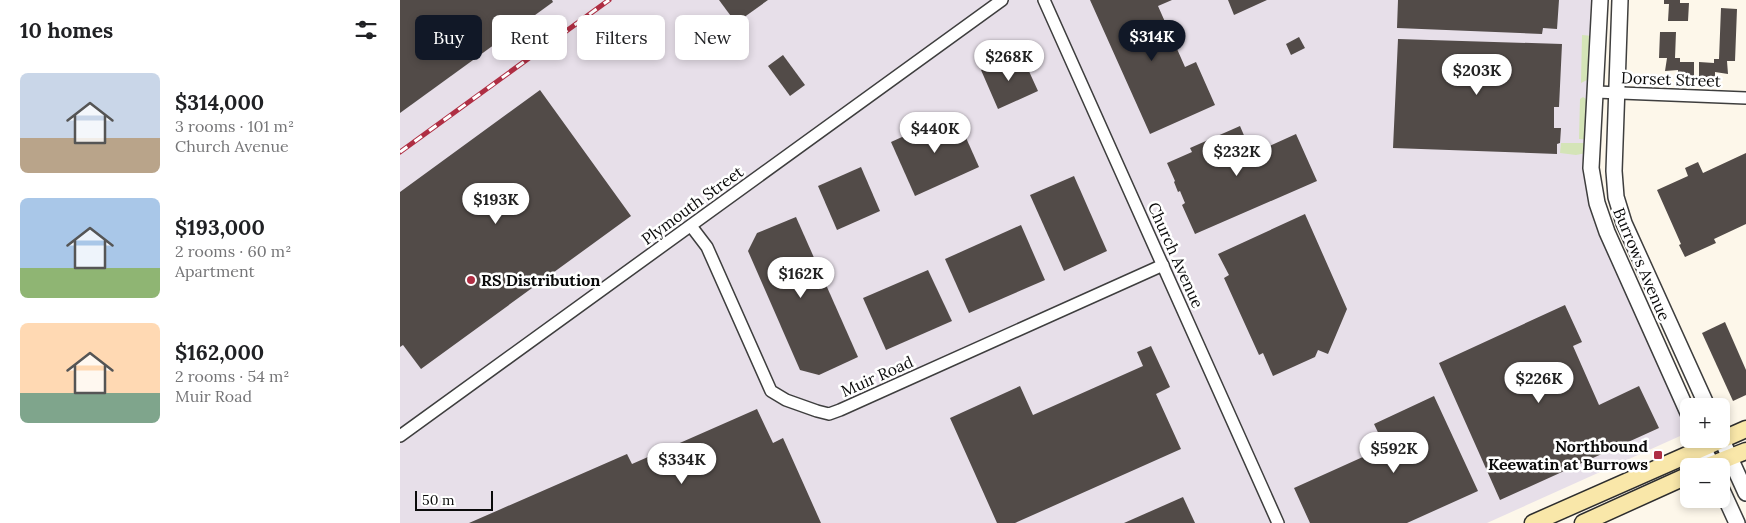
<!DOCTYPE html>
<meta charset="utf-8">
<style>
body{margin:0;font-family:Lora,serif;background:#f2f2f2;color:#202124;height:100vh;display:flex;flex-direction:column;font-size:19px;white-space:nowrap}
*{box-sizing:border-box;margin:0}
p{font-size:16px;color:#757577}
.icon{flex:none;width:28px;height:28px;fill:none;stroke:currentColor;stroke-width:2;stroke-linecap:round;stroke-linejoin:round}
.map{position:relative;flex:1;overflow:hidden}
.sheet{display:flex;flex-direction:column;background:#fff;width:400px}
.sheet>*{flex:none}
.guide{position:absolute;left:15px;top:15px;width:475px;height:45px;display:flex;gap:10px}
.buttons{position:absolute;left:1280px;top:398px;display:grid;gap:10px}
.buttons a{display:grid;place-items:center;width:50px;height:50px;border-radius:8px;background:#fff;box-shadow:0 2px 8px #0003;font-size:25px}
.scale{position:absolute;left:15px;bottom:12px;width:78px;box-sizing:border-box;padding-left:5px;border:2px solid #0b0b0b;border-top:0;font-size:14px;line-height:18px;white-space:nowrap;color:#0b0b0b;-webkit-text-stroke:4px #fff;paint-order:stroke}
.price{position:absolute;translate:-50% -42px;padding:0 11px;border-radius:18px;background:#fff;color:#222;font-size:16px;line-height:32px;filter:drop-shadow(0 1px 2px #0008)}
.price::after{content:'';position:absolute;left:50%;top:30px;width:15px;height:11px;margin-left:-8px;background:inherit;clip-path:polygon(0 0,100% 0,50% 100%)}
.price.selected{background:#111827;color:#fff}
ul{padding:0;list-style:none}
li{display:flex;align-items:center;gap:15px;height:125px;padding:0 20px}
li span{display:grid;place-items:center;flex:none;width:140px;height:100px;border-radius:8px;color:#555}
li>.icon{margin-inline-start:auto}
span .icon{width:60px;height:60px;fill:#fffc;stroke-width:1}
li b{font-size:21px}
h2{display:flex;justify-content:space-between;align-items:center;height:60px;padding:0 20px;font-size:21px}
.tag{padding:0 18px;border-radius:8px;background:#fff;box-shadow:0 2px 8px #0003;font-size:18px;line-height:45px}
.tag.selected{background:#111827;color:#fff}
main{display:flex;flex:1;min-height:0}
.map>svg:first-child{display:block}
</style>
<main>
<section class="sheet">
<h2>10 homes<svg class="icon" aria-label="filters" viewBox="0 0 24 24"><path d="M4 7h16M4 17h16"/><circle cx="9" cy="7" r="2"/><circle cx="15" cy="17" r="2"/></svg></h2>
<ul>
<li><span style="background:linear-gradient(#c9d6e8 65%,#b9a48a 0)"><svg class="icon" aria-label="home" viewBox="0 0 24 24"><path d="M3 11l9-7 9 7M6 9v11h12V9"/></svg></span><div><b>$314,000</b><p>3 rooms · 101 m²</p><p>Church Avenue</p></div></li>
<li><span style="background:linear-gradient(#a9c7e8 70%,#8fb573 0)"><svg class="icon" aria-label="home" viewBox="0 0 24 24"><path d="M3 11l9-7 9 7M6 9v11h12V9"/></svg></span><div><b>$193,000</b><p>2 rooms · 60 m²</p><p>Apartment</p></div></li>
<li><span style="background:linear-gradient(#ffd9b3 70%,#7fa58c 0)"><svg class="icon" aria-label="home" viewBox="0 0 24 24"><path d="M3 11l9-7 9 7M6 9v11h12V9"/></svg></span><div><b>$162,000</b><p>2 rooms · 54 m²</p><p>Muir Road</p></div></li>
</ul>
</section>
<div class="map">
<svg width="1346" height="523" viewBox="0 0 1346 523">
<rect width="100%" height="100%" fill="#fdf7ea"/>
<polygon fill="#e7dfe9" points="0,0 1191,0 1185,166 1189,197 1289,428 1289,432 1087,523 0,523"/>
<g fill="#d4e4b7">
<polygon points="1182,35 1193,36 1189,79 1181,83"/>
<polygon points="1183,97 1189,101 1190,140 1179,139 1180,99"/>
<polygon points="1161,143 1190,143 1186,153 1176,155 1160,153"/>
</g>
<g fill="#524b48">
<polygon points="0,0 152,0 153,2 0,113"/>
<polygon points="319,0 368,0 336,23"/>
<polygon points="690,0 772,0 758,6 785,67 796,62 815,105 750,134"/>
<polygon points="828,0 867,0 834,15"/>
<polygon points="998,0 1159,0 1157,29 1143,28 1142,34 997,28"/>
<polygon points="1264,0 1280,0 1280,3 1289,3 1288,21 1268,21 1269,4 1264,4"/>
<polygon points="1321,8 1337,9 1335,61 1327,61 1328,74 1315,72 1315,77 1299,77 1299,62 1314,63 1314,59 1319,59"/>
<polygon points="1260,32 1276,32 1275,58 1280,58 1280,62 1294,62 1294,76 1278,76 1278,70 1265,71 1267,58 1259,58"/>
<polygon points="899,37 905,48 891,55 886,44"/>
<polygon points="998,39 1162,44 1159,107 1154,107 1154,128 1161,128 1160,143 1157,144 1157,154 993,148"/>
<polygon points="383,55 405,85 390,96 368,66"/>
<polygon points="622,56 638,91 598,109 581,70 596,63 598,67"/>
<polygon points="140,90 231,216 21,369 3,345 0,347 0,192"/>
<polygon points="555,113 579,167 515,196 491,142"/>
<polygon points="840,126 852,154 896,134 917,181 795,234 782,205 785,203 780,191 778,192 774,182 775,181 767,163 792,152 790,148"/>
<polygon points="1346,153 1346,224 1314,239 1316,243 1285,257 1279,245 1281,244 1257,190 1288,176 1285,168 1298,162 1303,173"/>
<polygon points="461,167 480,211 437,230 418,186"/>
<polygon points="674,176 707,251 664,271 630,195"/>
<polygon points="905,214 947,309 928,354 918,350 915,357 873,376 863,353 859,355 824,278 829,275 818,254"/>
<polygon points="396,217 458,357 419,375 400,370 348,251 357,233"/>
<polygon points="621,225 645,280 569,313 545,259"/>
<polygon points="528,270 552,321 486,350 463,298"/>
<polygon points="1165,305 1182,342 1173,346 1199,405 1239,386 1259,428 1100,500 1039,363"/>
<polygon points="1325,322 1346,370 1346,395 1333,401 1302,333"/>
<polygon points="751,346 770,387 756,394 781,449 615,523 597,523 550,418 620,386 633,415 743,366 737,352"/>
<polygon points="1034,396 1078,491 1007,523 910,523 894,488 985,447 974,424"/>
<polygon points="357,409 373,443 383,438 421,523 69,523 227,454 232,464"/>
<polygon points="783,497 795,523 724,523"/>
</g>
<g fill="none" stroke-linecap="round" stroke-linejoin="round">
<g stroke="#3e3e3e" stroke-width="14">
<g id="minor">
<polyline points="644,0 878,523"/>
<polyline points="1196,92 1346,98"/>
<polyline points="291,226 307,247 371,391 386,400 417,411 429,414 440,410 763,265"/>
<polyline points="0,436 602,0"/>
</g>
</g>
<g stroke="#3e3e3e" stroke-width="18">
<g id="tertiary">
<polyline points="1200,0 1191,168 1197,203 1207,232 1289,415"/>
<polyline points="1220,0 1214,171 1216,197 1224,223 1307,406"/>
<polyline points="1321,438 1346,493"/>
<polyline points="1299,439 1312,466"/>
<polyline points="1321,488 1337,523"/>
</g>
</g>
<g stroke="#2d2d2d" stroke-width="19">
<g id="secondary">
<polyline points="1308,466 1346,451"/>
<polyline points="1133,523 1346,429"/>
<polyline points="1183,523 1289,475"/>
</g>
</g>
<use href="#minor" stroke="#fff" stroke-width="11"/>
<use href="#tertiary" stroke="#fff" stroke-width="15"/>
<use href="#secondary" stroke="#f9e7a9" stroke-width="16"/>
<g stroke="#af2e43" stroke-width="5">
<polyline id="rail" points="0,152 209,0"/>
</g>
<use href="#rail" stroke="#fff" stroke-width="3" stroke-dasharray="9" stroke-linecap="butt"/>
</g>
<g fill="#af2e43" stroke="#fff" stroke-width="2">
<circle cx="71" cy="280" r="5"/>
<rect x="1253" y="450" width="10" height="10" rx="2.5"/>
</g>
<g text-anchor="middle" stroke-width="5" stroke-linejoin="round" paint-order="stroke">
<g font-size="16" fill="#0b0b0b" stroke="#fff">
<text transform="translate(1271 79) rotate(2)" y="6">Dorset Street</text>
<text transform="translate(292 205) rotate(-36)" y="6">Plymouth Street</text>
<text transform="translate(776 255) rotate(66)" y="6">Church Avenue</text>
<text transform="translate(1242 264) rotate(67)" y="6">Burrows Avenue</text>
<text transform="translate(477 376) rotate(-24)" y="6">Muir Road</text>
</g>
<g font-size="16" font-weight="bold" fill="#0b0b0b" stroke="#fff" text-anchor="start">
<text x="81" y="286">RS Distribution</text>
<text x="1248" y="452" text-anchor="end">Northbound<tspan x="1248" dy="18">Keewatin at Burrows</tspan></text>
</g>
</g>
</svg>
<div class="buttons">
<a>+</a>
<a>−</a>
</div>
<div class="scale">50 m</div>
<b class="price selected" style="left:752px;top:62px">$314K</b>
<b class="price" style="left:609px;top:82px">$268K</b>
<b class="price" style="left:1077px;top:96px">$203K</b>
<b class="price" style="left:535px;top:154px">$440K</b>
<b class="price" style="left:837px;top:177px">$232K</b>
<b class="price" style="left:96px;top:225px">$193K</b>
<b class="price" style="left:401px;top:299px">$162K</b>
<b class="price" style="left:1139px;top:404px">$226K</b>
<b class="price" style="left:994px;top:474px">$592K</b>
<b class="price" style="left:282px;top:485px">$334K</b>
<div class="guide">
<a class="tag selected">Buy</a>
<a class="tag">Rent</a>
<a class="tag">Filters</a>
<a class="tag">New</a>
</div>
</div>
</main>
